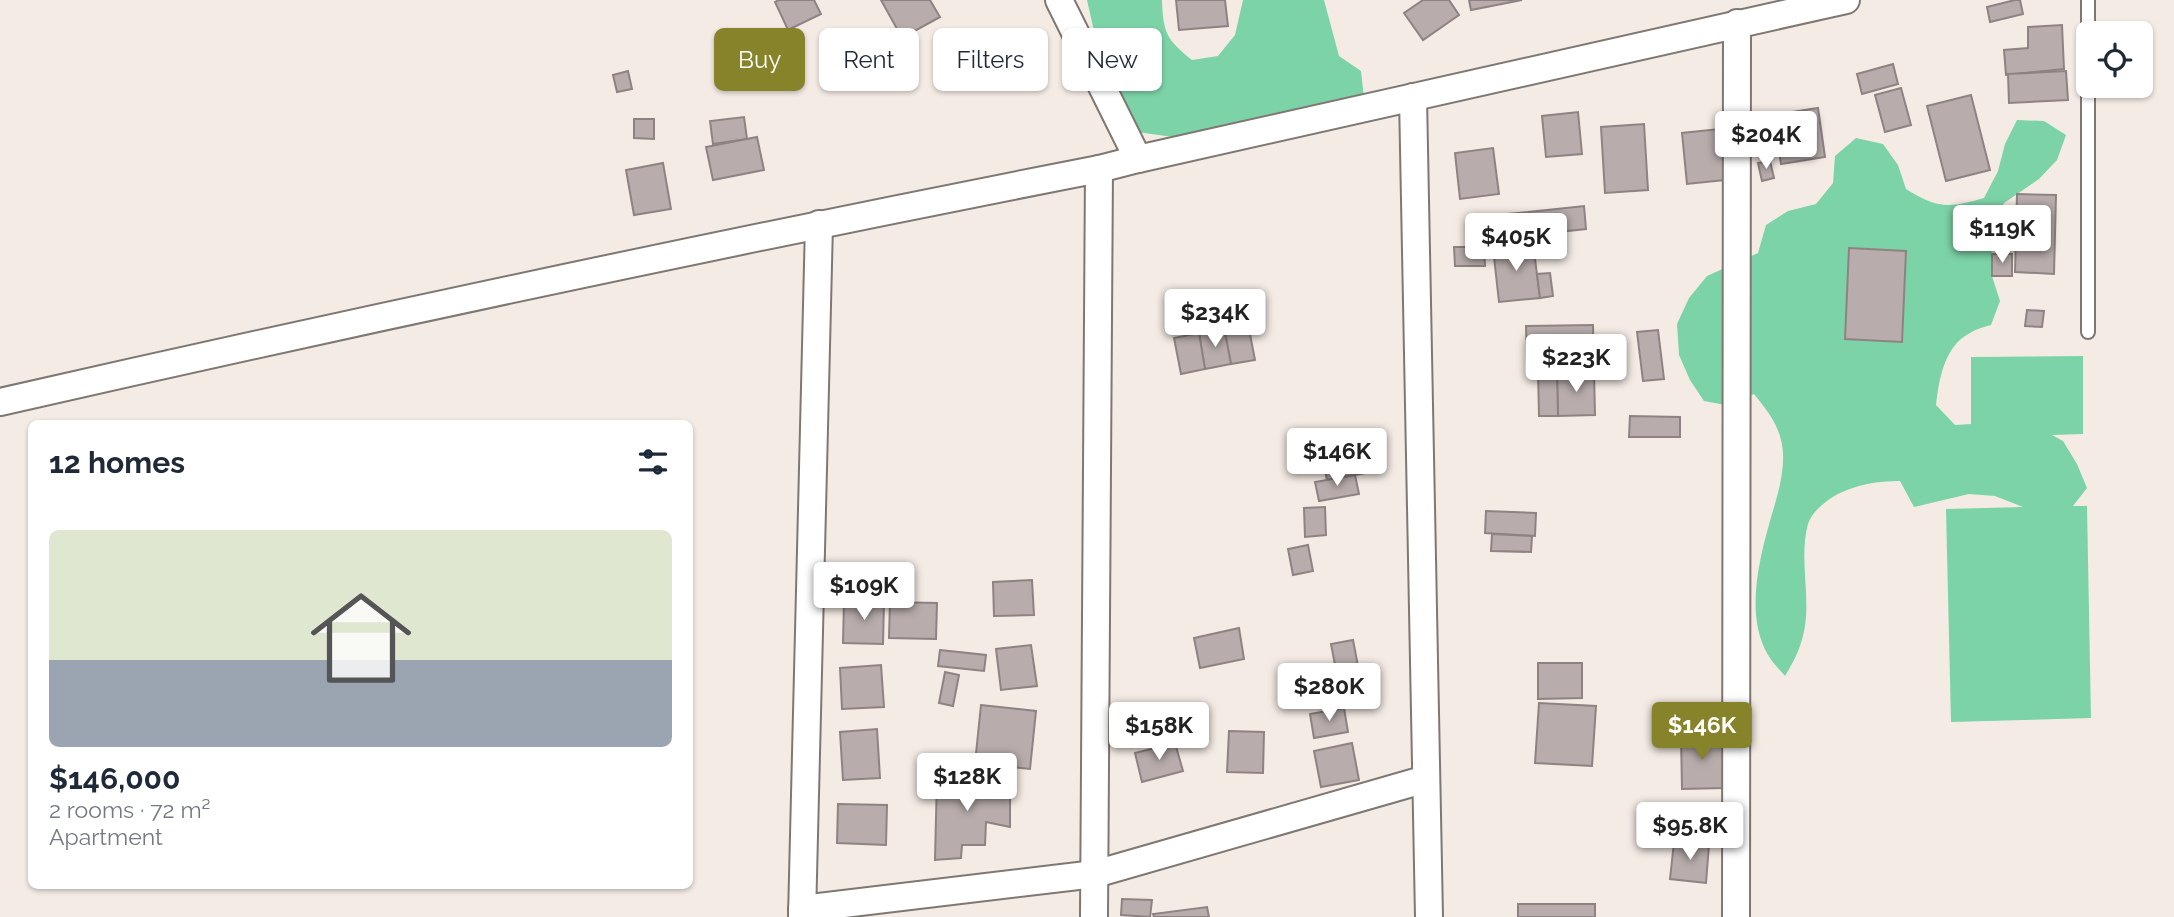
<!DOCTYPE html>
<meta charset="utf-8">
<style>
body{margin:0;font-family:Raleway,sans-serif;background:#f6f6f7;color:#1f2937;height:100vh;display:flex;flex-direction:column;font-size:26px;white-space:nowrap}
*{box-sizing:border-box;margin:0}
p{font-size:23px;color:#747a83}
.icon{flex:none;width:38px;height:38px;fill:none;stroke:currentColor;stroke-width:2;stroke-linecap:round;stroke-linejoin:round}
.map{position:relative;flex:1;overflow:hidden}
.panel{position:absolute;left:28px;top:420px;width:665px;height:469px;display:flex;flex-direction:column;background:#fff;border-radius:10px;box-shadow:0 2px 5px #0004}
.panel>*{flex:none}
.banner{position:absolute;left:714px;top:28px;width:665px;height:63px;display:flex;gap:14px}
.fabs{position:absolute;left:2076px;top:21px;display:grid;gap:14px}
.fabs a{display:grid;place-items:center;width:77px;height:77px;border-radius:10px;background:#fff;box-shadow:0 2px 5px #0004;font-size:35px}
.price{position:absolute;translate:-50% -60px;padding:0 16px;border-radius:7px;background:#fff;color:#222;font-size:23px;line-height:46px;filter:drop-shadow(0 2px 4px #0008)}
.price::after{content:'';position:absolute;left:50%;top:42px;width:21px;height:16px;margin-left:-10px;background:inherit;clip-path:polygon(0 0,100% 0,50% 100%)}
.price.on{background:#87832b;color:#fff}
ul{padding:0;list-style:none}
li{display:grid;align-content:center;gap:14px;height:371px;padding:0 21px}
li span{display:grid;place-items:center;height:217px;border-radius:10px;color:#555}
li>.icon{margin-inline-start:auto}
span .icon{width:126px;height:126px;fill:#fffc;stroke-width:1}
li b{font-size:30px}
h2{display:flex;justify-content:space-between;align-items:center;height:84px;padding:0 21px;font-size:30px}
.pill{padding:0 24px;border-radius:10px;background:#fff;box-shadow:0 2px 5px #0004;font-size:24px;line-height:63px}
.pill.on{background:#87832b;color:#fff}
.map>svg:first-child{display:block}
</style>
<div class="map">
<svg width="2174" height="917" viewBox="0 0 2174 917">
<rect width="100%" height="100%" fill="#f5ebe5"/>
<g fill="#7cd3a7">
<path d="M1087 0H1162C1163 33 1167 40 1192 60L1218 56 1235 35 1243 0H1324L1339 56 1361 71 1364 98 1203 138 1173 137 1130 131 1100 58Z"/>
<path d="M2017 120 2044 121 2066 135 2057 160 2039 179 2004 203 1991 225 1992 276 2000 301 1991 325C1984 327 1976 329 1970 333 1944 346 1939 380 1936 405L1955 425 1971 424V357L2083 356V434L2052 435 2063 441 2077 464 2087 488 2073 506H2087L2091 718 1951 722 1946 509 2023 507 1995 496 1969 494 1914 507 1900 481C1877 481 1859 484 1838 494 1827 500 1812 511 1808 524 1799 557 1810 593 1805 626 1802 645 1795 660 1785 676 1779 669 1772 662 1768 655 1744 614 1760 556 1772 514 1779 491 1787 463 1781 440 1777 422 1765 408 1754 394L1731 406 1704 401 1690 380 1679 355 1677 324 1689 298 1707 276 1758 253 1766 225 1788 211 1816 204 1833 183 1835 156 1856 138 1883 144 1898 165 1906 189C1938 209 1949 208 1984 198L1998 171 2005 144Z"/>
</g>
<g fill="#b8adac" stroke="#8e8382" stroke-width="2">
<polygon points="779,0 814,0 821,14 788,30 775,2"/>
<polygon points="881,0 930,0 940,17 902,38"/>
<polygon points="1176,0 1225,0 1228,26 1179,30"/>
<polygon points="1423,0 1449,0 1459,15 1423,40 1404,13"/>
<polygon points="1469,0 1522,0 1471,10"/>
<polygon points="2015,0 2020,0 2023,14 1990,22 1987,7"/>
<polygon points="2062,25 2064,69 2006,75 2004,50 2028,48 2028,27"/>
<polygon points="1893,64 1898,84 1862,94 1857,74"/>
<polygon points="628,71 632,89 617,92 613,75"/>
<polygon points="2066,71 2068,100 2009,103 2008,74"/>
<polygon points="1901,88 1911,125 1885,132 1875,95"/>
<polygon points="1971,95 1990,170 1946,181 1927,106"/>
<polygon points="1818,108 1825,157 1781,164 1773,115"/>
<polygon points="1578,112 1582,154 1546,157 1542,116"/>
<polygon points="744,117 747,139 713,144 710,121"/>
<polygon points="634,119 654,119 654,139 634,138"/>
<polygon points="1644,124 1648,190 1605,193 1601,127"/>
<polygon points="1729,128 1734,179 1687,184 1682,133"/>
<polygon points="757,137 764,170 713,180 706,147"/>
<polygon points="1493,148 1499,194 1460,199 1455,153"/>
<polygon points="1770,161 1774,178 1762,181 1758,163"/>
<polygon points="663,163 671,209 634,215 626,170"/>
<polygon points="2017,194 2056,195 2054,274 2015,272"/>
<polygon points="1584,206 1586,229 1531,235 1529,212"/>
<polygon points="1529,212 1532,239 1478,244 1475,217"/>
<polygon points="1533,243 1540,298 1499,302 1493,248"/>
<polygon points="1454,247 1484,247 1485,266 1455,266"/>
<polygon points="1849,248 1906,251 1902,342 1845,339"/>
<rect x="1992" y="254" width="20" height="22"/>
<polygon points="1550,273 1553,296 1540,298 1537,274"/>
<polygon points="2027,310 2044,311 2042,327 2025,326"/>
<polygon points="1248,324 1255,360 1231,364 1224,328"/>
<polygon points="1593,325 1594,364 1527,365 1526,326"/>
<polygon points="1224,328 1231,364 1205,369 1199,333"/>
<polygon points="1658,330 1664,379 1643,381 1637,332"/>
<polygon points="1199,333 1205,369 1181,374 1174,338"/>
<polygon points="1594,371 1595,415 1558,416 1557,372"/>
<polygon points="1538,372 1557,372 1558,416 1539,416"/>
<polygon points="1630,416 1680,417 1680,437 1629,437"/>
<polygon points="1363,452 1366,473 1327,480 1323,460"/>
<polygon points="1355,475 1359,494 1319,501 1315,482"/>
<polygon points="1325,507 1326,535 1305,537 1304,508"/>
<polygon points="1486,511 1536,513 1535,536 1485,533"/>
<polygon points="1492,534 1532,536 1531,552 1491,551"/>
<polygon points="1308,545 1313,571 1293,575 1288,549"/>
<polygon points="1032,580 1034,615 994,616 993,582"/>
<polygon points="844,600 884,601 883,644 843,643"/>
<polygon points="890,602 937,603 936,639 889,638"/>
<polygon points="1239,628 1244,659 1200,668 1194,638"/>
<polygon points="1353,640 1358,666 1336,670 1331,644"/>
<polygon points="1031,645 1037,686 1001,690 996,649"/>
<polygon points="940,650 986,655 984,671 938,666"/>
<polygon points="1538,663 1582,663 1582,698 1538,699"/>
<polygon points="881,665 884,707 842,709 840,668"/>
<polygon points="945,672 959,675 953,706 939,703"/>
<polygon points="1539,703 1596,706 1592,766 1535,763"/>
<polygon points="981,705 1036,711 1030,769 975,763"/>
<polygon points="1344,708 1348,732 1314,738 1310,714"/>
<polygon points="877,729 880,778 843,780 840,732"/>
<polygon points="1229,731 1264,732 1263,773 1227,772"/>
<polygon points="1681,735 1723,735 1724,788 1682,789"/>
<polygon points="1175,743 1183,771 1142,782 1135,753"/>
<polygon points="1352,743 1359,780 1321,787 1314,751"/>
<polygon points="978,773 979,789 1010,786 1010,827 986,822 985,845 962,845 961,858 935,860 937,775"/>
<polygon points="838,804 887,805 886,845 837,843"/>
<polygon points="1674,842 1709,845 1706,883 1670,879"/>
<polygon points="1122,899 1152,900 1150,917 1121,915"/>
<rect x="1518" y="904" width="77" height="13"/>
<polygon points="1207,907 1209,917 1154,917 1153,914"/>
</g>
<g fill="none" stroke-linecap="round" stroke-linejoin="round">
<g stroke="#7f7772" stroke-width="16">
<g id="lane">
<polyline points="2088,0 2088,42"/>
<polyline points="2088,86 2088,332"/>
</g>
</g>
<g stroke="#7f7772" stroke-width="30">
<g id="street">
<polyline points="1059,0 1138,159"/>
<polyline points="1413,97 1429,917"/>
<path d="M0 402C365 319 731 241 1099 169L1138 159 1846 0"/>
<polyline points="802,909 1095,874 1426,779"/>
<polyline points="802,917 819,224"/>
<polyline points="1094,917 1099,169"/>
<polyline points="1736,917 1737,23"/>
</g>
</g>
<use href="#lane" stroke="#fff" stroke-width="12"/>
<use href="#street" stroke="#fff" stroke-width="26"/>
</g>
</svg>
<div class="fabs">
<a><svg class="icon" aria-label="locate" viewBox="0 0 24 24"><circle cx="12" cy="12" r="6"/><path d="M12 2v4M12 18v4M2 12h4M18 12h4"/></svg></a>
</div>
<b class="price" style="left:1766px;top:171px">$204K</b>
<b class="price" style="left:2002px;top:265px">$119K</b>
<b class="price" style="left:1516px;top:273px">$405K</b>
<b class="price" style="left:1215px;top:349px">$234K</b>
<b class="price" style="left:1576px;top:394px">$223K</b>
<b class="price" style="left:1337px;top:488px">$146K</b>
<b class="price" style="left:864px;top:622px">$109K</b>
<b class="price" style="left:1329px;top:723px">$280K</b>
<b class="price" style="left:1159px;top:762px">$158K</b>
<b class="price on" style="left:1702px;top:762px">$146K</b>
<b class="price" style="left:967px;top:813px">$128K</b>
<b class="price" style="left:1690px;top:862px">$95.8K</b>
<div class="banner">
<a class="pill on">Buy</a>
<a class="pill">Rent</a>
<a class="pill">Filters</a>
<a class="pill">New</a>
</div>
<section class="panel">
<h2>12 homes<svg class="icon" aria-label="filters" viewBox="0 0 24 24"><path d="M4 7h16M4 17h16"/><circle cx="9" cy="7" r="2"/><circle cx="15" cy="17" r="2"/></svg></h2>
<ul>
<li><span style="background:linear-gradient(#dfe7d0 60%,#9aa5b1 0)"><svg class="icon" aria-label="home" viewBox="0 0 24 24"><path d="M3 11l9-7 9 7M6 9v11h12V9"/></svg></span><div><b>$146,000</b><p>2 rooms · 72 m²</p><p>Apartment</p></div></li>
</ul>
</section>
</div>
